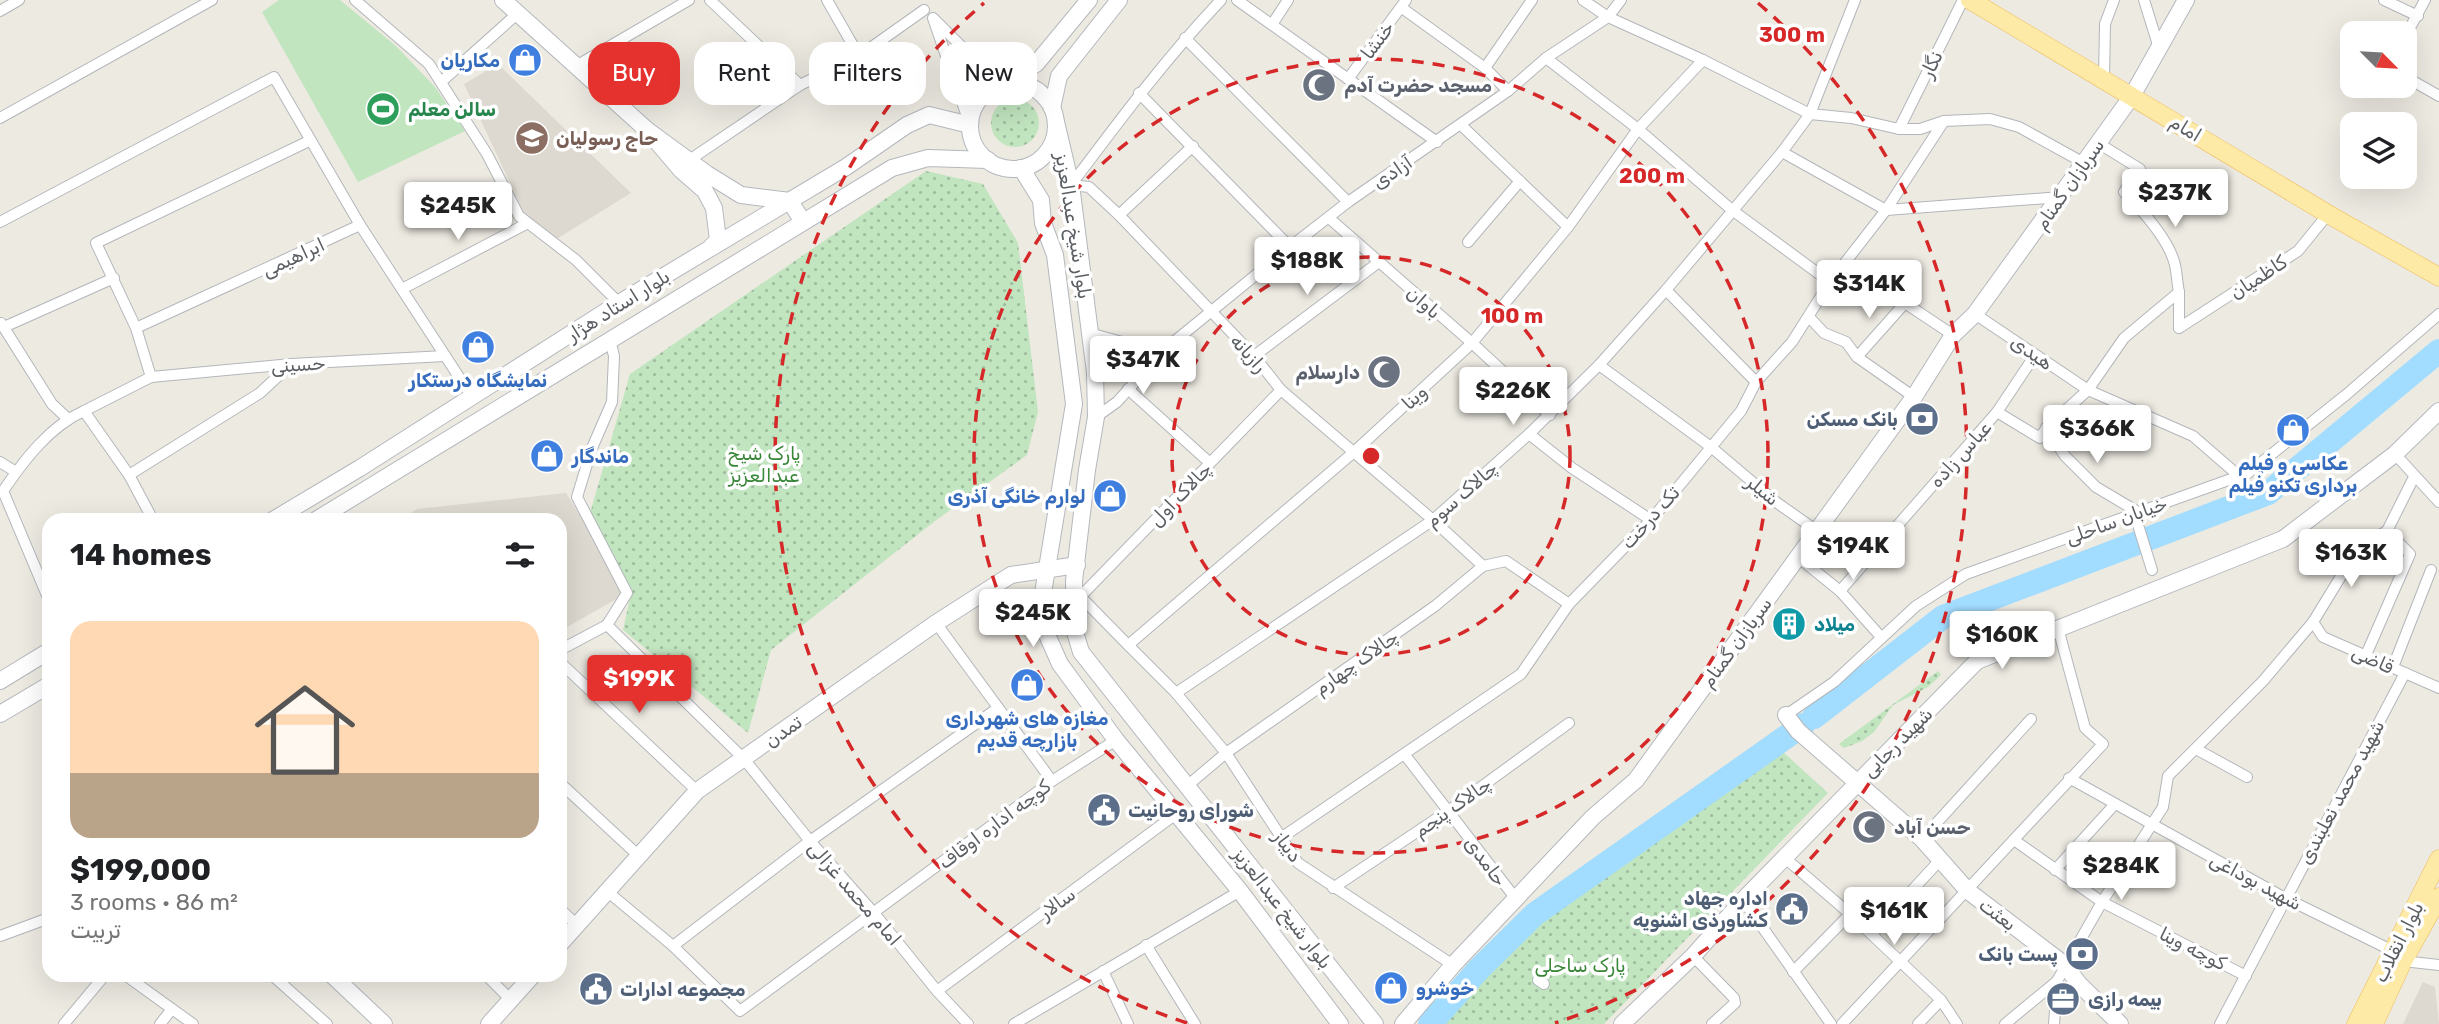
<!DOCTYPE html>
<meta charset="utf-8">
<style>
body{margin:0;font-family:Rubik,"Noto Sans Arabic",sans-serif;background:#f6f6f6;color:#202124;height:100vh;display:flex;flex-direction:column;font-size:26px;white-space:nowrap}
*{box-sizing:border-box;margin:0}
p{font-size:23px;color:#757577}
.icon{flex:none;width:38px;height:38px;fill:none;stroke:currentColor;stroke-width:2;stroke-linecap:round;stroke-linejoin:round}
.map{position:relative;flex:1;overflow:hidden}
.panel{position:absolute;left:42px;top:513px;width:525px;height:469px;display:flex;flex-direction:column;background:#fff;border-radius:21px;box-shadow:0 7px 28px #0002}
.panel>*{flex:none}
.hud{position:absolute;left:588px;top:42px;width:665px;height:63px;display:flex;gap:14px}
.needle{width:46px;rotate:114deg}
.buttons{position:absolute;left:2340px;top:21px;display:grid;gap:14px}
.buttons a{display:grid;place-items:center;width:77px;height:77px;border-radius:14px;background:#fff;box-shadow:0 7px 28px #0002;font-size:35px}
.price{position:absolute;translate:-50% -60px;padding:0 16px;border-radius:7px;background:#fff;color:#222;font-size:23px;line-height:46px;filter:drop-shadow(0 2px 4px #0008)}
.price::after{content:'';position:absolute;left:50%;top:42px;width:21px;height:16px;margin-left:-10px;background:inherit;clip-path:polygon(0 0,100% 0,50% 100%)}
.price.active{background:#e6322f;color:#fff}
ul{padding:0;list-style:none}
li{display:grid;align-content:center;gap:14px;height:371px;padding:0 28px}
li+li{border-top:2px solid #e0e0e0}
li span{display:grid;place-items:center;height:217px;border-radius:21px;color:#555}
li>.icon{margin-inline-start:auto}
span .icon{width:126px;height:126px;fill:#fffc;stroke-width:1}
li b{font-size:30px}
h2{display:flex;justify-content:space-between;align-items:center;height:84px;padding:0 28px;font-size:30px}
.chip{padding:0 24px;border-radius:21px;background:#fff;box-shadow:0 7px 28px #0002;font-size:24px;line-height:63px}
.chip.active{background:#e6322f;color:#fff}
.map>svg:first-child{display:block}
</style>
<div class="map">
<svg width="2439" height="1024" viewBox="0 0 2439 1024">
<defs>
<pattern id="grass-dots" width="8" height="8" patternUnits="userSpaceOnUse" patternTransform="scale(1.75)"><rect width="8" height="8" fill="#c1e5bf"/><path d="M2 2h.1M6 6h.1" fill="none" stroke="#a0bd9f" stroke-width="1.8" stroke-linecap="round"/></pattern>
</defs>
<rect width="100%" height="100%" fill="#edeae2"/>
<g fill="#ddd9d0">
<polygon points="498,64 631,193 555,240 524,213 464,84"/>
<polygon points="566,493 627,593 560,631 560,520 399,520 417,509"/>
<polygon points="2423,982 2435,987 2439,1024 2403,1024"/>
</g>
<g fill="url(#grass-dots)">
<circle cx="1015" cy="123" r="24"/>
<polygon points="926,171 983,184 1018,243 1038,412 1027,455 935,521 771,650 748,733 623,630 632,589 589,517 630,374"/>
<polygon points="1938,671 1941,675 1928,687 1893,705 1874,732 1862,741 1844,748 1839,744"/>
<polygon points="1782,751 1828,793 1604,1024 1442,1024 1505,953 1554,909"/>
</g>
<polygon fill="#c1e5bf" points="279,0 340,0 396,46 435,87 465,131 358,182 262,12"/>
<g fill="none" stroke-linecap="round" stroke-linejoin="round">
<g stroke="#a2dcfe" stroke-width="24">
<polyline points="1814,717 1943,617 2268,493 2439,351"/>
<polyline points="1430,1024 1479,969 1535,914 1803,725"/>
</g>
<g stroke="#b3b6ba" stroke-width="12">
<g id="street">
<polyline points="355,0 429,64 487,154 519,216 576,260 619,303"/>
<polyline points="710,0 800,85 859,56 924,10"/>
<polyline points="827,0 859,56"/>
<path d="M1221 0C1166 58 1119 121 1071 185L1089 187 1119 215 1254 356 1281 390 1433 520 1483 566 1506 561 1569 604"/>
<polyline points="1237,0 1437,142"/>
<polyline points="1583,0 1608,17 1703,60 1810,114 1851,118 1899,129 1920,129 1944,121 1990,119 2019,127 2084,163"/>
<polyline points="2144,0 2159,48"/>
<polyline points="2384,0 2418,16"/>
<polyline points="1402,8 1485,68 1508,91"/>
<polyline points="0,11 19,0"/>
<polyline points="1273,23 1288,0"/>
<polyline points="1185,38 1348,202"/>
<polyline points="2404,39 2425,0"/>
<polyline points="1546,58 1638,129 1732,210 1830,282"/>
<polyline points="576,66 689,0"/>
<polyline points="1485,68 1532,0"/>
<polyline points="2404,76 2439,96"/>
<polyline points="1348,79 1406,0"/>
<polyline points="2104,79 2105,24 2114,0"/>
<polyline points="441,82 518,13"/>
<polyline points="1139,93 1290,247"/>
<polyline points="0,118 212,0"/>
<polyline points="970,125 933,18 970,55 994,87"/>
<polyline points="1461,125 1568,227"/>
<polyline points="1899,129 1963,0"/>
<path d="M2098 143 2140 169 2124 192C2142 210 2169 239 2175 265 2177 273 2177 283 2179 292"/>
<polyline points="1782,152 1886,210 2061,197"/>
<polyline points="688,161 800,85"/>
<polyline points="1119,215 1193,146"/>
<polyline points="1329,218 1472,343 1550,415"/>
<polyline points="0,222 274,77 360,225 472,397"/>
<polyline points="1468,242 1520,181"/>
<polyline points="1837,273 1872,294 1905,303 1953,335"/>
<polyline points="402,289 528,223"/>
<polyline points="1666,290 1756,382"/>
<polyline points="1975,314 2088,390 2124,338 2179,292 2179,328"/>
<polyline points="1809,317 1824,333 1846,342 1857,357 1914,397"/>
<polyline points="1,323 52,404 67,418"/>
<polyline points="4,327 114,278"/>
<polyline points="136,328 360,225"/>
<polyline points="2179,328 2298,251 2328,214"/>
<polyline points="1089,333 1122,342 1165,349"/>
<polyline points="1254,356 1379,262"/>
<polyline points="1857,357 1905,303"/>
<polyline points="1599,365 1711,447 1776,502 1817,531"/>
<polyline points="151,377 291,364 445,356"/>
<polyline points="1128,389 1210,463"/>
<polyline points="1997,412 2035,355"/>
<polyline points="1096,417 1117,402 1165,349 1290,247 1348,202 1508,91 1546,58 1608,17 1621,0"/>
<polyline points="2046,428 2065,456 2096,487 2138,512"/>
<polyline points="1529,434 1572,468 1651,520"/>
<polyline points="2395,454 2439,502"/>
<polyline points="0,462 16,472"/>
<polyline points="129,475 260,393 291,364"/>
<path d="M0 491H3C24 460 50 426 84 411"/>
<polyline points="3,491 49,600"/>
<polyline points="153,520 129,475 84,411 151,377 136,328 96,243 309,141"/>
<polyline points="2138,525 2152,570"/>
<polyline points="2387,531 2414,477"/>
<polyline points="1798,557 1840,591 1881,637"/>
<polyline points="1483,566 1435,606 1226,753 1176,693 1129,646 1133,641 1354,452 1472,343 1568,227 1638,129 1703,60"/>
<polyline points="1075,591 1129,646"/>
<polyline points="1840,591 1997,412 2040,438 2046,428 2088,390 2193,436 2239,476"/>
<polyline points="1080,597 1281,390"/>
<polyline points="2313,622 2323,637 2439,688"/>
<polyline points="936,623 1052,781"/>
<polyline points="607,625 744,759 810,841 874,913 937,991 968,1024"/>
<polyline points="607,625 627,593 577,497 592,448 612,402 614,356 610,340"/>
<polyline points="560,650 607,625"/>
<polyline points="560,662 697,791"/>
<polyline points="2393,667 2431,570"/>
<polyline points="1176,693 1433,520 1529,434 1599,365 1666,290 1782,152 1810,114 1855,0"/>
<polyline points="1786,715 1834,682 1916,606 1966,574 2248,473 2347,394 2439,314"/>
<polyline points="2196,749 2247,777"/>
<polyline points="1405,755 1516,899"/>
<polyline points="2069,778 2285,898 2393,951"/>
<polyline points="560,783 640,857"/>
<polyline points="1187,786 1226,753 1298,863 1453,965"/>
<polyline points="1281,838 1521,674 1569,604 1651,520 1741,411 1756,382 1792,342 1830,282 1886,210 1944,121"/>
<polyline points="1922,839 2031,719"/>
<polyline points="2014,840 2102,902 2246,976"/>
<polyline points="1785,858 1850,914 1941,1000 1957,1024"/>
<polyline points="2055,870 2115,804"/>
<polyline points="1333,888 1448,811 1569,723"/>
<polyline points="608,892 673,946 740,1011 1052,781 1116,740"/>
<polyline points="1743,900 1831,1024"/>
<polyline points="560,909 577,925"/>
<polyline points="1872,934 1940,860"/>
<polyline points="0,936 49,918"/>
<polyline points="1146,945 1195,1024"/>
<polyline points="673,946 810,841 998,708"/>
<polyline points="1693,956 1734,998 1735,1003 1712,1024"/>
<polyline points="2403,961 2439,965"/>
<polyline points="1103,971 1128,1024"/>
<polyline points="1793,972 1850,914"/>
<polyline points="125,975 193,1024"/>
<polyline points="272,975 327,1024"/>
<polyline points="486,975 511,1000"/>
<polyline points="1538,980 1544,984"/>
<polyline points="937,991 1176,814"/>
<polyline points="64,1024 105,975"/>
<polyline points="160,1024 172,1009"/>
<polyline points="1014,1024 1240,891"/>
<polyline points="1842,1024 2103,744 2085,728 2058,628"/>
<polyline points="1918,1024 1941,1000"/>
<polyline points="2005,1024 2057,981 2102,902 2163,807 2168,776 2263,681 2313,622 2346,568 2369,541 2387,531 2410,554 2366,655"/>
<polyline points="2054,1024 2057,981"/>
<polyline points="2220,1024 2405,673"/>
</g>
</g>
<g stroke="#b4b8bd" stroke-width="18">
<g id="secondary">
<polyline points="503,0 647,130"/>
<polyline points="1004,82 1036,64 1089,0"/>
<circle cx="1013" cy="126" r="43"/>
<polyline points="1052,108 1059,76 1119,0"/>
<polyline points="1056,122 1071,185 1095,372 1096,417 1087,470 1074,581 1075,632 1081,652 1375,1024"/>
<polyline points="1021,168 1041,200 1043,223 1055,255 1074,404 1043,593 1044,625 1048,637 1060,664 1116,740 1240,891 1340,1024"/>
<polyline points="711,247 718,240 714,208 705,191 681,170 647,130 707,174 741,195 790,201 803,222"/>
<polyline points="273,520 360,468 619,303 846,167 907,125 929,115 970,125"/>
<polyline points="316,520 892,168 928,158 988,160"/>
<polyline points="0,681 49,651"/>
<polyline points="0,714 49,685"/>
<polyline points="1786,715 1798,731 1922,839 1968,891 2065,965 2079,984 2120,1024"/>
<polyline points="560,944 697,791 936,623 1011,575 1077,565"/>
<polyline points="332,975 384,1024"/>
<polyline points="489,1024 533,975"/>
<polyline points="1403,1024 1453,965 1593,817 1636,780 1914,397 1953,335 1975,314 2132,96 2186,0"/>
<polyline points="1622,1024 1693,956 1743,900 1977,661 2283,539 2395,454 2439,411"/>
</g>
</g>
<g stroke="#efbb5a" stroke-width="19">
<g id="primary">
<polyline points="1970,0 2328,214 2439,277"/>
<polyline points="2356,1024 2439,859"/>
<polyline points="2374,1024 2403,961 2439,897"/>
</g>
</g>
<use href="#street" stroke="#fff" stroke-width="10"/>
<use href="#secondary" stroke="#fff" stroke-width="16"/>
<use href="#primary" stroke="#feeaa7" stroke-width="18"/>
</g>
<g fill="none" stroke="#d62828" stroke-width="3.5" stroke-dasharray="12 9">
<circle cx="1371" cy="456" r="199"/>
<circle cx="1371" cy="456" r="397"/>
<path d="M1187 1023A596 596 0 0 1 984 3M1758 3A596 596 0 0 1 1555 1023"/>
</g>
<defs>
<g id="shop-disc" transform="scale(1.75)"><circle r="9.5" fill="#3f7fe0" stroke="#fff"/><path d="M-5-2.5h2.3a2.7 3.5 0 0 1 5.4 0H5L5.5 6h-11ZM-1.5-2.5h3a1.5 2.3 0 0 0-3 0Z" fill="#fff"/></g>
<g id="mosque-disc" transform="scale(1.75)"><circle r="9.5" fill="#6b7280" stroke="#fff"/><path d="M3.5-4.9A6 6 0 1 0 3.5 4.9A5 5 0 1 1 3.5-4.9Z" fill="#fff"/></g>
<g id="stadium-disc" transform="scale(1.75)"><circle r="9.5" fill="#2e9e5b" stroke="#fff"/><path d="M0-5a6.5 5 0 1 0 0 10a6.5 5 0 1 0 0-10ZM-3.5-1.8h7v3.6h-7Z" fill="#fff"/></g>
<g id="school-disc" transform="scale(1.75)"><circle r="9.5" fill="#8d6e63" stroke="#fff"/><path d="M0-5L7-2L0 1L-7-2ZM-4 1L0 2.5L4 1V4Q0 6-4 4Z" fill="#fff"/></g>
<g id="bank-disc" transform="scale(1.75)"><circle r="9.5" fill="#5c6f8a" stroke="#fff"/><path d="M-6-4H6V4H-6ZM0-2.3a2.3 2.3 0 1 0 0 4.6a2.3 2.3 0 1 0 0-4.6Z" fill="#fff"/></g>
<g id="building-disc" transform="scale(1.75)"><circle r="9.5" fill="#0f9aa8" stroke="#fff"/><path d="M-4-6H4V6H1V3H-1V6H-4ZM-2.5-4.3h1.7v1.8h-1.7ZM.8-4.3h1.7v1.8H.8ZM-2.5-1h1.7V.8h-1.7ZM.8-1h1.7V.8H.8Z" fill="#fff"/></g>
<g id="civic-disc" transform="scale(1.75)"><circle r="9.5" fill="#5c6f8a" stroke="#fff"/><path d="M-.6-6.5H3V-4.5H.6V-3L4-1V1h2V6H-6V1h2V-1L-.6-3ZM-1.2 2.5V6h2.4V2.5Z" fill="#fff"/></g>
<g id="office-disc" transform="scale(1.75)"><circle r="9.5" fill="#5c6f8a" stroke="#fff"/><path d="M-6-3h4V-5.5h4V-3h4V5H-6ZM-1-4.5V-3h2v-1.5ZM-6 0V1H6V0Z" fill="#fff"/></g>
</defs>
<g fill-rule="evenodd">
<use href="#shop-disc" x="525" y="60"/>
<use href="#mosque-disc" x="1319" y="85"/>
<use href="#stadium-disc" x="383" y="109"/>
<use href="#school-disc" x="532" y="138"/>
<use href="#shop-disc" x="478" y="347"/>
<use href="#mosque-disc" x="1384" y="372"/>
<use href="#bank-disc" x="1922" y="419"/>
<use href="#shop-disc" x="2293" y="430"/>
<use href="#shop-disc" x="547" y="456"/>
<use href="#shop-disc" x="1110" y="496"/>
<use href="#building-disc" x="1789" y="624"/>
<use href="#shop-disc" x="1027" y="685"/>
<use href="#civic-disc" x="1104" y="810"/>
<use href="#mosque-disc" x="1869" y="827"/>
<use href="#civic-disc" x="1792" y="909"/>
<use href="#bank-disc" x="2082" y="954"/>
<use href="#shop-disc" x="1391" y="988"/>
<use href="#civic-disc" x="596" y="989"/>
<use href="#office-disc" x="2063" y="999"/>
</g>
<g text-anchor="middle" stroke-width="7" stroke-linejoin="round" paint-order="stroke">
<g font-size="19" fill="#5b5f63" stroke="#fff">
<text transform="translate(1377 40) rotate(-53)" y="7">خنشا</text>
<text transform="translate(1931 64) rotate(-64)" y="7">نگار</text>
<text transform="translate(2186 128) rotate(31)" y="7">امام</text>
<text transform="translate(1392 172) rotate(-34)" y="7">آزادی</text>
<text transform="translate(2069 184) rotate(-55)" y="7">سربازان گمنام</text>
<text transform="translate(1074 226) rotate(81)" y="7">بلوار شیخ عبدالعزیز</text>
<text transform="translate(293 257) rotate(-25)" y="7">ابراهیمی</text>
<text transform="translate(2258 277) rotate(-33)" y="7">کاظمیان</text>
<text transform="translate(1424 302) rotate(41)" y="7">باوان</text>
<text transform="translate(618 305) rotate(-32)" y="7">بلوار استاد هژار</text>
<text transform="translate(2032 352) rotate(34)" y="7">هیدی</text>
<text transform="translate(1249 353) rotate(48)" y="7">رازیانه</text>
<text transform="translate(298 364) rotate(-4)" y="7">حسینی</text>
<text transform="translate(1414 397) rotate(-43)" y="7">وینا</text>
<text transform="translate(1960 454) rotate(-48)" y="7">عباس زاده</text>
<text transform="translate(1763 490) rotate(39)" y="7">شیلر</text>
<text transform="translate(1180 494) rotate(-46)" y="7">چالاک اول</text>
<text transform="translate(1461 494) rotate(-41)" y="7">چالاک سوم</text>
<text transform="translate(1650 517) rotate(-48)" y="7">تک درخت</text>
<text transform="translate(2116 520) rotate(-20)" y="7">خیابان ساحلی</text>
<text transform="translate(1736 642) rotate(-54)" y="7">سربازان گمنام</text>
<text transform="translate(2373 659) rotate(24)" y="7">قاضی</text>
<text transform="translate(1356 662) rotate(-35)" y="7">چالاک چهارم</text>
<text transform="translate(783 731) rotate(-35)" y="7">تمدن</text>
<text transform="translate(1897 742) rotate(-45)" y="7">شهید رجایی</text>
<text transform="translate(2341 792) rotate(-62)" y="7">شهید محمد نعلبندی</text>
<text transform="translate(1452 807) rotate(-35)" y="7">چالاک پنجم</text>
<text transform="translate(994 824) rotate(-37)" y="7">کوچه اداره اوقاف</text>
<text transform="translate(1288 846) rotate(53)" y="7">دیباز</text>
<text transform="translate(1486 861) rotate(53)" y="7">حامدی</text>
<text transform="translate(2256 881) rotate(28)" y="7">شهید بوداغی</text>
<text transform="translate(855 893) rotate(49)" y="7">امام محمد غزالی</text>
<text transform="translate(1057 903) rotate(-36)" y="7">سالار</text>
<text transform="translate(1283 908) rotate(52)" y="7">بلوار شیخ عبدالعزیز</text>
<text transform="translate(1998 914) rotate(37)" y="7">بعثت</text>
<text transform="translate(2398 942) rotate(-63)" y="7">بلوار انقلاب</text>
<text transform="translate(2193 948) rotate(27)" y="7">کوچه وینا</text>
</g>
<g font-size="19" font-weight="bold" fill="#366cbe" stroke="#fff">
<text x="500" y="67" text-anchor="end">مکاریان</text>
<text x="478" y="387">نمایشگاه درستکار</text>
<text x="572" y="463" text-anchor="start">ماندگار</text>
<text x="2293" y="470">عکاسی و فیلم<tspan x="2293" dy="22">برداری تکنو فیلم</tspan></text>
<text x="1086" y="503" text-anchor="end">لوارم خانگی آذری</text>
<text x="1027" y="725">مغازه های شهرداری<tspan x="1027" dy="22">بازارچه قدیم</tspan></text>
<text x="1416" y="995" text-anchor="start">خوشرو</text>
</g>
<g font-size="19" font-weight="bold" fill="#5b616d" stroke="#fff" text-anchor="start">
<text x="1344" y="92">مسجد حضرت آدم</text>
<text x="1360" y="379" text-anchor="end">دارسلام</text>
<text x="1894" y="834">حسن آباد</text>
</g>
<g font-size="19" font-weight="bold" fill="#27864d" stroke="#fff" text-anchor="start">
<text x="408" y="116">سالن معلم</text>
</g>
<g font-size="19" font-weight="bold" fill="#785e54" stroke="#fff" text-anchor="start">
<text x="556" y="145">حاج رسولیان</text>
</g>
<g font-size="19" font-weight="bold" fill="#4e5e75" stroke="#fff" text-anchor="end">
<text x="1898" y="426">بانک مسکن</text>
<text x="1128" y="817" text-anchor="start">شورای روحانیت</text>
<text x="1768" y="905">اداره جهاد<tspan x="1768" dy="22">کشاورذی اشنویه</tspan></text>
<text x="2058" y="961">پست بانک</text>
<text x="620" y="996" text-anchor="start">مجموعه ادارات</text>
<text x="2088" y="1006" text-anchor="start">بیمه رازی</text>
</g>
<g font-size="19" fill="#388637" stroke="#fff">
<text x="764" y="460">پارک شیخ<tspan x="764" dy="22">عبدالعزیز</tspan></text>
<text x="1580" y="972">پارک ساحلی</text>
</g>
<g font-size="19" font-weight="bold" fill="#0d838f" stroke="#fff" text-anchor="start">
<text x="1814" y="631">میلاد</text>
</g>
</g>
<circle cx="1371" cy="456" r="10" fill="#d62828" stroke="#fff" stroke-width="3.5"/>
<g font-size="21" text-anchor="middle" font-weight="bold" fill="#d62828" stroke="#fff" stroke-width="7" stroke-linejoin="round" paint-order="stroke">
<text x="1792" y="42">300 m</text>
<text x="1652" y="183">200 m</text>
<text x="1512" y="323">100 m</text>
</g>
</svg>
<div class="buttons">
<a><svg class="needle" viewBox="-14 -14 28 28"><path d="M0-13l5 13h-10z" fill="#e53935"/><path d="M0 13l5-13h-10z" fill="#757577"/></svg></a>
<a><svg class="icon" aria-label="layers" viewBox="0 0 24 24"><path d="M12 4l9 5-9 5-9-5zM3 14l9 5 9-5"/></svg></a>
</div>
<b class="price" style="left:2175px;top:229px">$237K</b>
<b class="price" style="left:458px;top:242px">$245K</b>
<b class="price" style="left:1307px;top:297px">$188K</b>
<b class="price" style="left:1869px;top:320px">$314K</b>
<b class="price" style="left:1143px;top:396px">$347K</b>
<b class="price" style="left:1513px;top:427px">$226K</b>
<b class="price" style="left:2097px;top:465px">$366K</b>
<b class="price" style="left:1853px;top:582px">$194K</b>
<b class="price" style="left:2351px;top:589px">$163K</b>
<b class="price" style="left:1033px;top:649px">$245K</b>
<b class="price" style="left:2002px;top:671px">$160K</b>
<b class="price active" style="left:639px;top:715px">$199K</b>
<b class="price" style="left:2121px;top:902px">$284K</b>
<b class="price" style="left:1894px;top:947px">$161K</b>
<div class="hud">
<a class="chip active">Buy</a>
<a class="chip">Rent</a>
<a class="chip">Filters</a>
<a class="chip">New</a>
</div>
<section class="panel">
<h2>14 homes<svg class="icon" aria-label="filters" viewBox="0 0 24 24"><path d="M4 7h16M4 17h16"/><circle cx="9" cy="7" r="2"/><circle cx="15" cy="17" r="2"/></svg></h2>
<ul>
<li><span style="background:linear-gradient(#ffd9b3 70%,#b9a48a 0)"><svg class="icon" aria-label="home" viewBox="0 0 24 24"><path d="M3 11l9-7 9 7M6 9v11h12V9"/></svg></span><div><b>$199,000</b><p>3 rooms · 86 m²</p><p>تربیت</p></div></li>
</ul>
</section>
</div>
